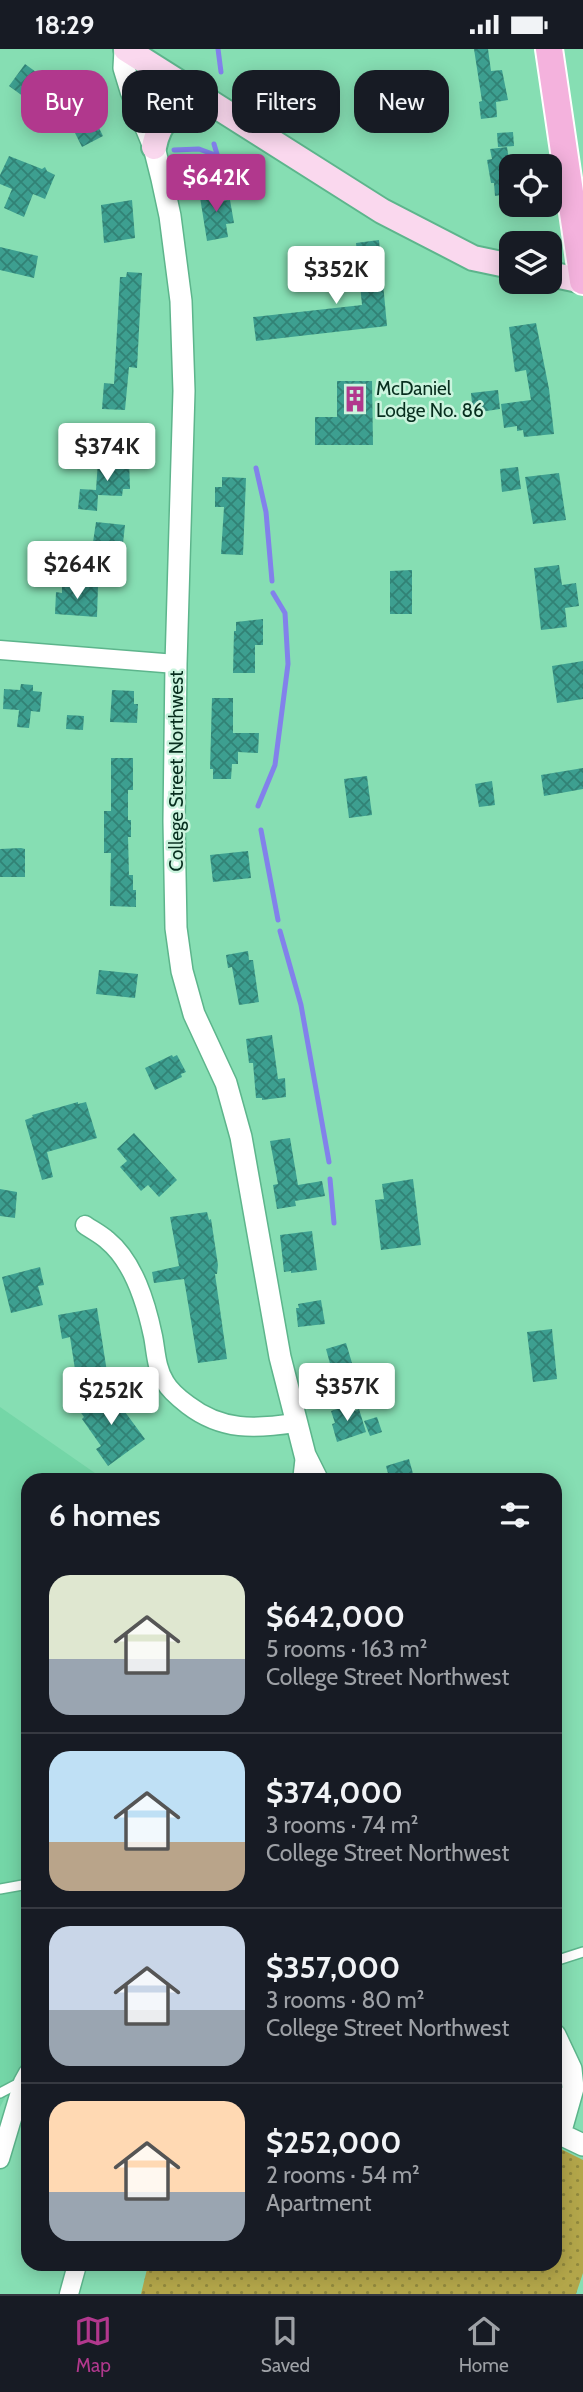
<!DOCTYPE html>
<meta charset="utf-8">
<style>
body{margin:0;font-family:Cabin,sans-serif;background:#242831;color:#f1f3f6;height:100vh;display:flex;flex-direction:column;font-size:26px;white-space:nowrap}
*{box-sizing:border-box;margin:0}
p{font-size:23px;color:#9ea1a6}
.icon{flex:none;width:38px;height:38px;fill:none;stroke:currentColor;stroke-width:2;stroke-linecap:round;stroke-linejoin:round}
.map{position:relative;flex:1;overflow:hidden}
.panel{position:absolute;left:21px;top:1424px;width:541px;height:798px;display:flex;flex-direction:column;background:#171b24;border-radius:21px;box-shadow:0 4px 18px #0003}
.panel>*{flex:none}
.guide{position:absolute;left:21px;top:21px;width:542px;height:63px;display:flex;gap:14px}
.fabs{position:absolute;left:499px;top:105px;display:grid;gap:14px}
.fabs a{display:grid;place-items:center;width:63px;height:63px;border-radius:14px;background:#171b24;box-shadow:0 4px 18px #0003;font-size:35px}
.price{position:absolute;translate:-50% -60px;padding:0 16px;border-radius:7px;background:#fff;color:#222;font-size:23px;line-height:46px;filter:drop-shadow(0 2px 4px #0008)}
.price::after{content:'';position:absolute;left:50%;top:42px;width:21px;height:16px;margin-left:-10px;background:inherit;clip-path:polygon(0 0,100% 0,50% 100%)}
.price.active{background:#b1388d;color:#fff}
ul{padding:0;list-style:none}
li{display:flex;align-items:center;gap:21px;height:175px;padding:0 28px}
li+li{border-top:2px solid #363941}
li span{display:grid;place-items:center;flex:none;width:196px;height:140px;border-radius:21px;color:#555}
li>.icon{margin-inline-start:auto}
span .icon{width:84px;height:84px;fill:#fffc;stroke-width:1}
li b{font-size:30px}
h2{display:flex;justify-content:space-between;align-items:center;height:84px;padding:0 28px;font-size:30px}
.pill{padding:0 24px;border-radius:21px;background:#171b24;box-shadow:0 4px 18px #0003;font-size:24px;line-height:63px}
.pill.active{background:#b1388d;color:#fff}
.status{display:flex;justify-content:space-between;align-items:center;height:49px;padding:0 35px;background:#171b24;direction:ltr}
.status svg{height:19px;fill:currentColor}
.tabs{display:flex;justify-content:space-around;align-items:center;height:98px;border-top:2px solid #363941;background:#171b24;font-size:19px;color:#9ea1a6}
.tabs a{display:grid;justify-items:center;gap:4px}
.tabs .active{color:#b1388d}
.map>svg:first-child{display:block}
</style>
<div class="status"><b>18:29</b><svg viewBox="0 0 49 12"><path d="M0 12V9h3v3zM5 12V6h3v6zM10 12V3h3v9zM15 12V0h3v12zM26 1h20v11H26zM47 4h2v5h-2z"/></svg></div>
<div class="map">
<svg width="583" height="2245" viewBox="0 0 583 2245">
<defs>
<pattern id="grass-dots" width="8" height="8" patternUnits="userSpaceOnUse" patternTransform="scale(1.75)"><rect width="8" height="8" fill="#b3a64a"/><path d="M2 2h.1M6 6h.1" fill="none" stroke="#90883d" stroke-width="1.8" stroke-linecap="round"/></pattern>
<pattern id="building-cross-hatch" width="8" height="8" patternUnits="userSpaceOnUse" patternTransform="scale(1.75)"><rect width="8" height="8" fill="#3d9f90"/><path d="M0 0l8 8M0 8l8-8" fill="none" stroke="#318275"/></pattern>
</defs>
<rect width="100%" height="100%" fill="#86deb3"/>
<polygon fill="#74d6a7" points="0,1358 105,1431 28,1432 28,2005 0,2058"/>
<polygon fill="url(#grass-dots)" points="555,2097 583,2111 583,2224 576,2245 141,2245 148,2216 555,2216"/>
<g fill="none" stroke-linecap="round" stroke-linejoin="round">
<g stroke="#8281eb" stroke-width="5">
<polyline points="218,0 221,23"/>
<polyline points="214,95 222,122"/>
<polyline points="174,101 199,100 218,107"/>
<polyline points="256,419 266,463 272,532"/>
<polyline points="258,757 275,716 288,615 285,564 273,544"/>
<polyline points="261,781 278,871"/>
<polyline points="280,882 301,956 329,1113"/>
<polyline points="330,1130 334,1174"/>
</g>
</g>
<g fill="url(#building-cross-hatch)">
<polygon points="474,0 488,0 491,22 502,21 508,51 496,53 497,68 481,70 479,53 482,52"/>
<polygon points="25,15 62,42 46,64 9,37"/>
<polygon points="92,65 103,87 82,98 71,76"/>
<polygon points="513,83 514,97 498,98 497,84"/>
<polygon points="507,98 511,125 511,132 509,132 511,144 495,147 494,134 491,134 487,111 492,110 490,100"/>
<polygon points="9,107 42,120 45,118 47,122 55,126 45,150 33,145 24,168 4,159 12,140 0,135 0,126"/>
<polygon points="219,139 222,152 230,151 234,174 226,175 228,188 207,192 199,142"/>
<polygon points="132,151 135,189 104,194 101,156"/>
<polygon points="379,191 387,277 256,292 253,268 362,256 356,194"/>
<polygon points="0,198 38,207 34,229 0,221"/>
<polygon points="127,223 142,224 137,319 129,318 125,361 102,360 104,334 114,335 120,228 126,228"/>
<polygon points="536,274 549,340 554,385 524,388 523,381 517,382 517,377 504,379 501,355 531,351 526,321 515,323 509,278"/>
<polygon points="337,332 372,332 373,396 315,396 315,368 337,368"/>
<polygon points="498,341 500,360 473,364 471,344"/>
<polygon points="115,409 129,410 130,440 123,440 122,447 98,446 97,462 78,460 80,440 96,441 98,412 115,413"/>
<polygon points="518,418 521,440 502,443 500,420"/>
<polygon points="559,424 566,471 533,475 525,428"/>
<polygon points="222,428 246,429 243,506 221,505 224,458 215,458 215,438 222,438"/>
<polygon points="96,473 125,476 122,503 92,500"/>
<polygon points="559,516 562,536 576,534 579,557 565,559 567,578 541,581 534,519"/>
<polygon points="412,521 412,565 390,565 390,522"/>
<polygon points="62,535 98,537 97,568 55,565 56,543 62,544"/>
<polygon points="263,570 263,596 255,596 255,624 233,624 234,582 236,582 236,573"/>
<polygon points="583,612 583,650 557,654 552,617"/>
<polygon points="21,635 33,636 33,642 42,643 40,663 31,662 29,679 17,678 19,661 3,660 4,640 20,641"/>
<polygon points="112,641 134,642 134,655 138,655 137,674 110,673"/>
<polygon points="212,649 233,649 233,684 259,684 258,704 238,703 238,715 232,715 231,730 213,730 213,720 210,720"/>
<polygon points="67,666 84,667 83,681 66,680"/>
<polygon points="111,709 133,709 133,741 128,741 128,771 131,771 131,788 128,788 129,826 133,826 133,841 136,841 136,858 110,857 111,804 104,804 104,762 111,762"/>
<polygon points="583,719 583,740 544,747 541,726"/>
<polygon points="367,727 372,766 349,769 344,730"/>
<polygon points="492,732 495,756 479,758 475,735"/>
<polygon points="21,799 25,800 25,828 0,828 0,800"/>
<polygon points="248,802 251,829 213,833 210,806"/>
<polygon points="248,902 249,911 253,911 259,953 239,956 232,918 228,919 226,906"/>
<polygon points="99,921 138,925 135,949 96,945"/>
<polygon points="272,986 278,1030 285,1029 286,1048 262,1051 262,1049 256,1049 253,1014 249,1014 246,990"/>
<polygon points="172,1006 173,1008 177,1006 186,1023 181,1025 182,1028 155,1041 145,1019"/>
<polygon points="78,1053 78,1055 86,1053 97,1089 47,1103 53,1128 42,1131 25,1071 33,1068 32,1066"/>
<polygon points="134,1084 177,1131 159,1148 148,1136 141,1142 120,1118 127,1112 117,1100"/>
<polygon points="290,1089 298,1136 322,1132 325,1147 295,1152 296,1157 277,1160 273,1136 278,1135 270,1092"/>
<polygon points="413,1130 421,1196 381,1201 375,1151 384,1150 382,1135"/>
<polygon points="0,1140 17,1143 15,1169 0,1167"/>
<polygon points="207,1163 209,1171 211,1170 218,1216 217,1225 215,1225 227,1310 198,1314 184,1230 154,1234 152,1223 179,1217 170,1168"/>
<polygon points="312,1182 317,1221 291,1224 291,1222 284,1223 280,1186"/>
<polygon points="40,1218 44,1236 38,1237 43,1256 11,1264 2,1228"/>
<polygon points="321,1251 325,1275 298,1278 296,1259 299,1259 298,1255"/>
<polygon points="97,1259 107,1323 76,1327 70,1288 62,1290 58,1266"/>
<polygon points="552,1280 557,1330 533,1333 527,1283"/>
<polygon points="346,1294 355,1324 334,1329 326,1300"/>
<polygon points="108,1340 145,1390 108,1417 96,1400 101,1397 82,1370 84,1368 79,1361"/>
<polygon points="352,1355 355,1362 359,1360 366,1383 337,1393 332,1375 335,1374 331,1362"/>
<polygon points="377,1368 382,1383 370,1387 364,1372"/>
<polygon points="409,1410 415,1432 390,1432 386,1417"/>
</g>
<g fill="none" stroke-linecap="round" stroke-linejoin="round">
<g stroke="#5db58c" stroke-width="12">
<g id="service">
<polyline points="0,1840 28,1835"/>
<polyline points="555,1912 583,1903"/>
<polyline points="0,2044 21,2033"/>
</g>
</g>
<g stroke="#5db58c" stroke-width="21">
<g id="minor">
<polyline points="0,601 176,615"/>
<path d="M85 1176C92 1181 100 1185 107 1191 134 1213 146 1254 153 1287 156 1302 156 1319 165 1333 170 1342 180 1350 188 1356 222 1382 255 1380 295 1374"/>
<polyline points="302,1432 305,1406"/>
<polyline points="0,2110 23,2033 28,2024"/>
<polyline points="69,2245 77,2216"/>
</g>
</g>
<g stroke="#5db58c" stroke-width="24">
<g id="tertiary">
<polyline points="125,0 124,19 131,42 154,98 162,130 170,167 181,252 184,342 176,615 174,772 176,879 182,922 194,965 226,1034 241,1088 280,1308 305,1406 318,1432"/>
<polyline points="555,1986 571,2020 573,2039 560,2085 583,2096"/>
</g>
</g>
<g stroke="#5db58c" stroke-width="28">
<g id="secondary">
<polyline points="126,0 382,162 473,209 511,217"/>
<path d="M154 98C161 64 177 62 206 50"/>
<polyline points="550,225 583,232"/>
</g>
</g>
<g stroke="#fff" stroke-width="30">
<polyline id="primary" points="549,0 583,232"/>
</g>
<use href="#service" stroke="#fff" stroke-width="9"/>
<use href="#minor" stroke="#fff" stroke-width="18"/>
<use href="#tertiary" stroke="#fff" stroke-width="21"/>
<use href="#secondary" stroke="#fad8ee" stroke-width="24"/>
<use href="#primary" stroke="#f4b2dd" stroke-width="26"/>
</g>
<defs>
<g id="building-bare" transform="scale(2.1)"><path d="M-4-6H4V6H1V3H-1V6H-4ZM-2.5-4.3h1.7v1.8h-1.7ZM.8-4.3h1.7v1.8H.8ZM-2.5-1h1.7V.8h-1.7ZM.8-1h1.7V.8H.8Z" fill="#b1388d" stroke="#cbf4de" stroke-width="2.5" paint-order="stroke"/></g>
</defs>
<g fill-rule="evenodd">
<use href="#building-bare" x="355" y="350"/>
</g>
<g text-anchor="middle" stroke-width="5" stroke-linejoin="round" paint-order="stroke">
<g font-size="19" fill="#072e1e" stroke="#cbf4de" text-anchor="start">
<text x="376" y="346">McDaniel<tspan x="376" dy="22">Lodge No. 86</tspan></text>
</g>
<g font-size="19" fill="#072e1e" stroke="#cbf4de">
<text transform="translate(176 722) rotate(-90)" y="7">College Street Northwest</text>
</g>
</g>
</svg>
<div class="fabs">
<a><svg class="icon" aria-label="locate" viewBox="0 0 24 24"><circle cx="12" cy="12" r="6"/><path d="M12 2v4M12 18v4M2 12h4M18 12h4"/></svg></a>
<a><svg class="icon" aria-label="layers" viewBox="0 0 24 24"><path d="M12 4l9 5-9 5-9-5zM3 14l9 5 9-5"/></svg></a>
</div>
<b class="price active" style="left:216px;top:165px">$642K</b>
<b class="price" style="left:336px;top:257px">$352K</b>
<b class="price" style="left:107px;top:434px">$374K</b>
<b class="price" style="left:77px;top:552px">$264K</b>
<b class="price" style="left:347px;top:1374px">$357K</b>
<b class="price" style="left:111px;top:1378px">$252K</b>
<div class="guide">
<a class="pill active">Buy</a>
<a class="pill">Rent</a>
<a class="pill">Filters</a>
<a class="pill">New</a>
</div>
<section class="panel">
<h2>6 homes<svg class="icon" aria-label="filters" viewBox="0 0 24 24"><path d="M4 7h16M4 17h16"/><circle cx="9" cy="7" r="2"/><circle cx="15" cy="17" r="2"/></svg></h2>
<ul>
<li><span style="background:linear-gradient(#dfe7d0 60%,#9aa5b1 0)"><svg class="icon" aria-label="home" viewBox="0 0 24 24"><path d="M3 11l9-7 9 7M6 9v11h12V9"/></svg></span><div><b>$642,000</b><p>5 rooms · 163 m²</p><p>College Street Northwest</p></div></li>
<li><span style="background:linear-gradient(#bfe0f5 65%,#b9a48a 0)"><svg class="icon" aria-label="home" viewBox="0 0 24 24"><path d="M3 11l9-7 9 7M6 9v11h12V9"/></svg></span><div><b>$374,000</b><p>3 rooms · 74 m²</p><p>College Street Northwest</p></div></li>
<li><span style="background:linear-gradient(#c9d6e8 60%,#9aa5b1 0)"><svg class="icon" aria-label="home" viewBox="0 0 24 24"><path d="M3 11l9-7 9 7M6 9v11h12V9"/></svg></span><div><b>$357,000</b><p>3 rooms · 80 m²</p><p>College Street Northwest</p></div></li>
<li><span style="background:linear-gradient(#ffd9b3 65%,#9aa5b1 0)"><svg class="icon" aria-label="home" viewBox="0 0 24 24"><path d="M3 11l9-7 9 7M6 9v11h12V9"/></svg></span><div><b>$252,000</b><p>2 rooms · 54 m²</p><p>Apartment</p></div></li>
</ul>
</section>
</div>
<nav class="tabs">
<a class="active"><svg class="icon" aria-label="map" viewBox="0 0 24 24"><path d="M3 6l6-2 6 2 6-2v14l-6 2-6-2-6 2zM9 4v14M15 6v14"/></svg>Map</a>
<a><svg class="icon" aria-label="saved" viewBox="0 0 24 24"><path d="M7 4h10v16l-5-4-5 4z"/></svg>Saved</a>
<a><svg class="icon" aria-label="home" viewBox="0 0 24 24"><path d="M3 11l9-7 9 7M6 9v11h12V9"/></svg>Home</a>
</nav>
